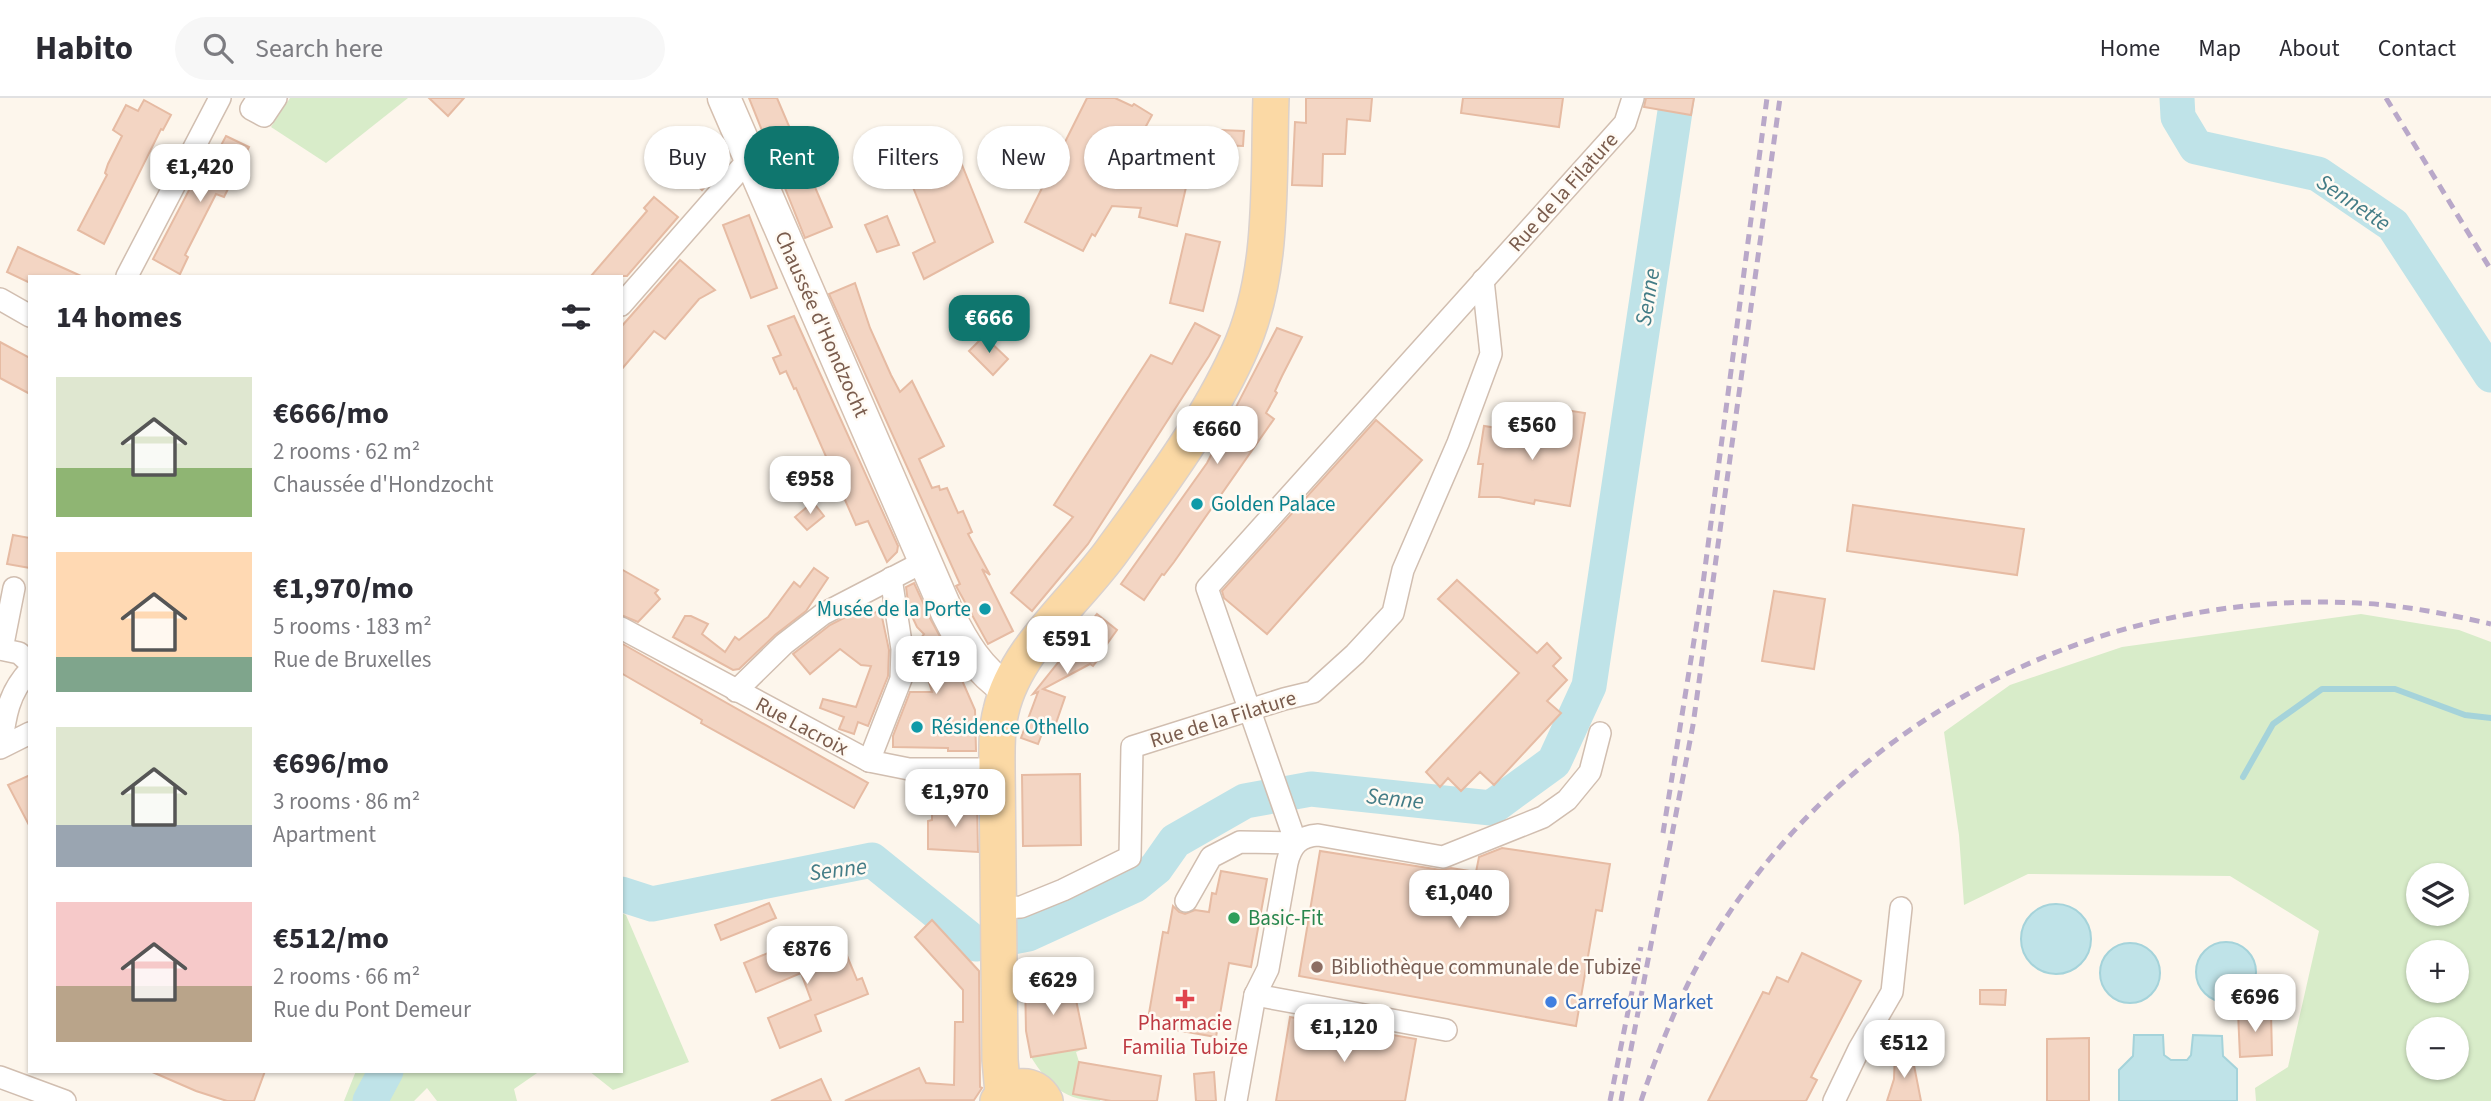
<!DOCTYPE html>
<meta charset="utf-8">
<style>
body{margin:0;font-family:"Source Sans 3",sans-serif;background:#f7f7f7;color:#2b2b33;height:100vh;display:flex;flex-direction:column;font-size:26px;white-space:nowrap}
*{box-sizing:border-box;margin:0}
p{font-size:23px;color:#7c7c81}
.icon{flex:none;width:38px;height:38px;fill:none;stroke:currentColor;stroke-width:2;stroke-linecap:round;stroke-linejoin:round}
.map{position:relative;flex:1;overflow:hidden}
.panel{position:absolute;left:28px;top:177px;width:595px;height:798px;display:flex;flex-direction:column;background:#fff;border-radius:0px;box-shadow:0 2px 5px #0004}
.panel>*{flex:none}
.guide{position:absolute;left:644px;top:28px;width:665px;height:63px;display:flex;gap:14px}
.buttons{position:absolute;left:2406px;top:765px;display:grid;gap:14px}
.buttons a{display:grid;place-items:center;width:63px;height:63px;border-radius:50%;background:#fff;box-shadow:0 2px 5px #0004;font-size:35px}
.price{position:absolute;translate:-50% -60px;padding:0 16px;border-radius:14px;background:#fff;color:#222;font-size:23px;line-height:46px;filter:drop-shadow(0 2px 4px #0008)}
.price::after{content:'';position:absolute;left:50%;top:42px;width:21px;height:16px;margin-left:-10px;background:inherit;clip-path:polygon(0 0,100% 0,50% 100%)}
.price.active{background:#0f766e;color:#fff}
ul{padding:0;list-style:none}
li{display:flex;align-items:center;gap:21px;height:175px;padding:0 28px}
li span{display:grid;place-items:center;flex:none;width:196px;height:140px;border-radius:0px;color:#555}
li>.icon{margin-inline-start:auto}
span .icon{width:84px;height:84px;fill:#fffc;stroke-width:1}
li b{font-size:30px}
h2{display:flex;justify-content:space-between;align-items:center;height:84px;padding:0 28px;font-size:30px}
.chip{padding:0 24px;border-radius:32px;background:#fff;box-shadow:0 2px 5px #0004;font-size:24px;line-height:63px}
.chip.active{background:#0f766e;color:#fff}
header{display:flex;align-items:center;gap:42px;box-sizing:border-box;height:98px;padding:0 35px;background:#fff;border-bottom:2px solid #e1e1e2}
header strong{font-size:33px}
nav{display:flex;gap:38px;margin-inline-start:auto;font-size:24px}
.search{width:490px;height:63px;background:#f7f7f7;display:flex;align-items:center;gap:18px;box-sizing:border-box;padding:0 24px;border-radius:38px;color:#7c7c81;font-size:26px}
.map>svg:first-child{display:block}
</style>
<header>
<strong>Habito</strong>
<div class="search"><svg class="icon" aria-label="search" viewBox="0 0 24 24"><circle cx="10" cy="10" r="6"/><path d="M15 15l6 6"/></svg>Search here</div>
<nav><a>Home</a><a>Map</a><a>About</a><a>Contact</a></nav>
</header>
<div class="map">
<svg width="2491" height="1003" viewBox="0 0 2491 1003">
<rect width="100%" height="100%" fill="#fdf6ec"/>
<g fill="#d8ecc9" fill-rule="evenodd">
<polygon points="290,0 408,0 326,65 271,29"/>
<path d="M2361 516 2459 532 2491 544V1003H2256L2255 990 2288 969 2319 833 2230 778 2028 776 1964 807 1959 737 1944 634 2010 587 2122 549ZM2418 777H2457V816H2418ZM2418 854H2457V892H2418ZM2457 931V970H2418V931Z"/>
<polygon points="932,683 968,683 973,686 975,701 932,708"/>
<polygon points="621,815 626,817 689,964 613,992 589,973 621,973"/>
<path d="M1086 950 1076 954 1079 964 1073 996 1101 1001 1100 1003C1066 1003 1049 988 1031 959Z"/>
<polygon points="356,973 540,973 514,991 517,1003 437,1003 427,990 414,1003 344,1003"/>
</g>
<g fill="#bfe3e8" stroke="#a5d3da" stroke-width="2">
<circle cx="2056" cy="841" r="35"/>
<circle cx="2226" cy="874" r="30"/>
<circle cx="2130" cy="875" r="30"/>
<polygon points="2134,937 2163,937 2164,957 2171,962 2187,962 2191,957 2193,937 2222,938 2223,958 2237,971 2237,1003 2119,1003 2119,972 2133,958"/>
</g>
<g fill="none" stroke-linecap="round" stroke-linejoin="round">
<polyline stroke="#a5d3da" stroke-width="6" points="2243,679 2273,626 2322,591 2395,591 2465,617 2491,620"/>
<g stroke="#bfe3e8" stroke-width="35">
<polyline points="2177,0 2178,19 2196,49 2318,76 2393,127 2491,277"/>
<polyline points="621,796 652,806 872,762 976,846 1028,836 1135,787 1156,770 1175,743 1245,703 1311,691 1491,710 1554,664 1589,588 1677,0"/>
<polyline points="370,1003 386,973"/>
</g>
</g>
<g fill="#f3d5c3" stroke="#e6bba3" stroke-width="2">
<polygon points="429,0 464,0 448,18"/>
<polygon points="749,0 777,0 832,129 805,140"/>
<polygon points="1087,0 1115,0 1132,8 1134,6 1152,17 1139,41 1194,55 1177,128 1139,119 1141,110 1112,108 1095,138 1092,136 1083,153 1025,124"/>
<polygon points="1306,0 1372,0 1370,23 1347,21 1345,56 1323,56 1322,88 1292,87 1295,24 1306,25"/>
<polygon points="1463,0 1563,0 1559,29 1461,15"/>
<polygon points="1646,0 1694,0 1691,17 1644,9"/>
<polygon points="144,2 171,17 163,32 161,31 104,146 78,132 107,77 105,75 108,66 122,38 113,32 126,7 138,13"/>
<polygon points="1219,32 1244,33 1243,48 1219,47"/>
<polygon points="950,37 993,144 924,181 913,155 935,144 902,62"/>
<polygon points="226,38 249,49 224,99 216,96 185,157 188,159 180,176 153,161 199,73 209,70"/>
<polygon points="719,40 726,55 725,66 702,92 673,64 683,54"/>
<polygon points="654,99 678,119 627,178 591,178 647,113 644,110"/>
<polygon points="749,117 777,190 751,200 723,127"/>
<polygon points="887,118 899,147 877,154 865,127"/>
<polygon points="1186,136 1220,144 1203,213 1170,205"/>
<polygon points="18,149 37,158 81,178 30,178 30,185 7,174"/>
<polygon points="680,162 715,192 699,201 665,241 654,233 621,272 621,229"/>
<polygon points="855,185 870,230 891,277 900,294 912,283 944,348 919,361 932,390 939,388 940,392 947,390 958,415 963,413 972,434 968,436 990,477 982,471 1013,533 988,546 956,488 960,486 829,196"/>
<polygon points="794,218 898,448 897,454 887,464 868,423 856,427 796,290 794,291 786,273 780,276 773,260 781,257 768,228"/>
<polygon points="1195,225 1220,238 1209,258 1088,446 1032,513 1011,495 1073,419 1054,407 1151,257 1172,266"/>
<polygon points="1277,230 1302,239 1282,278 1275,293 1277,295 1266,315 1274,321 1174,464 1164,477 1162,476 1144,502 1121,486 1207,365"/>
<polygon points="984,238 1008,261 993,277 969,253"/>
<polygon points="0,244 30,260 30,296 0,280"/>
<polygon points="1559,311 1585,315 1570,408 1535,402 1534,406 1499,399 1479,399 1483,366 1478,366 1484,328 1555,339"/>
<polygon points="1376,322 1422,362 1267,536 1224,500 1222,493"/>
<polygon points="813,404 824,418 807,432 795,419"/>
<polygon points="1853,407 2024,431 2017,477 1847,453"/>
<polygon points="13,437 30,440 30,470 7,466"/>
<polygon points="814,470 828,480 806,513 775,537 739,571 733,572 673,539 685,518 691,518 708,526 702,536 725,554 735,539 739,542 768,519 794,484 800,489"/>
<polygon points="621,471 658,492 655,495 660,501 638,524 621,517"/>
<polygon points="1457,482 1537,555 1547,545 1561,560 1553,568 1567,582 1547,603 1561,615 1494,687 1480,674 1461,693 1448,680 1440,689 1426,674 1519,575 1438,501"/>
<polygon points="914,485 931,522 954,564 975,612 976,653 948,653 948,650 893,649 893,638 910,594 932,594 929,584 936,583 917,545 924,536 917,529 909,512 906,489"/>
<polygon points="1774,493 1825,501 1814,571 1762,563"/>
<polygon points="867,508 882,519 889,552 888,578 868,628 858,624 854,636 839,631 844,619 820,610 823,601 856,609 871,568 861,567 840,551 810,576 793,556 830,527"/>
<polygon points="1097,516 1117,532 1102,553 1104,554 1093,568 1090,566 1043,591 1065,599 1054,631 1045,628 1038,646 1021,640 1038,594 1033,596"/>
<polygon points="621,545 868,685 854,710 701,625 702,622 621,575"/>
<polygon points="1080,676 1081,747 1023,748 1022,677"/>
<polygon points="30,677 30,729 8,687"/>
<polygon points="977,704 978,754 928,751 928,723 932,722 932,715 944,713 943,709"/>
<polygon points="1502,750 1610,766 1602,813 1596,812 1576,928 1299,878 1320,753 1441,772 1451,770 1476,774 1479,759"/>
<polygon points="1221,773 1267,781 1251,869 1229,865 1216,939 1147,927 1163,834 1168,835 1173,808 1179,814 1185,816 1195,812 1209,814 1212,795 1216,796"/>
<polygon points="769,805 776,820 721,842 715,827"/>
<polygon points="932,822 979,873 980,989 982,990 974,1002 845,1003 919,970 926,985 954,987 955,924 963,924 963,892 915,839"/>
<polygon points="840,841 857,882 862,880 868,896 815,917 821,933 780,950 768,920 811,902 801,875 756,894 744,865 787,847 793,860"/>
<polygon points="1802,855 1861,883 1811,979 1817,982 1806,1003 1708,1003 1763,894 1769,896 1777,879 1788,884"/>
<polygon points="1076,879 1079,897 1075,897 1086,950 1031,959 1026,933 1025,881 1058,882"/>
<polygon points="1980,892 2006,892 2005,907 1980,906"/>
<polygon points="2238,914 2271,914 2272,957 2240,959"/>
<polygon points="1290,919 1416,941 1405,1003 1276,1003"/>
<polygon points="2089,940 2089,1003 2047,1003 2047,941"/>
<polygon points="1895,954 1912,957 1921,1003 1887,1003 1894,981"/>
<polygon points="1079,964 1161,978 1157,1003 1111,1003 1073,996"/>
<polygon points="150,973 265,973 254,1003 227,1003 196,993"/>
<polygon points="1214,974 1216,1003 1196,1003 1194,976"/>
<polygon points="821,981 831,1003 771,1003"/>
</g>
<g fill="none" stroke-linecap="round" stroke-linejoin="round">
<g stroke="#d1beb0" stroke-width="24">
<g id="street">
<polyline points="258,0 251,11 264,18 276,0"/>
<polyline points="127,178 220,0"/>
<polyline points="0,201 30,218"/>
<polyline points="621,207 749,61"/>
<polyline points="621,530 869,663 909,671 997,671"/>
<polyline points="0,551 19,555 30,565"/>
<polyline points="2,551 14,490"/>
<polyline points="736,593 784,546 823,516 925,463"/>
<path d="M1 649C5 619 8 595 30 572"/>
<polyline points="0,650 30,635"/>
<polyline points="869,663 901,581 902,551 891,480"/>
<polyline points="1186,803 1211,759 1240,744 1296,745 1207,490 1625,25 1633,0"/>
<polyline points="998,810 1021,809 1063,792 1130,759 1132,649 1284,601 1313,594 1355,556 1393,515 1403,472 1458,345 1491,256 1483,182"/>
<polyline points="1255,897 1446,932"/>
<polyline points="0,979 65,1003"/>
<path d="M1236 1003 1255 897 1268 871 1287 765C1291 748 1299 738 1318 737L1443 759 1543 719 1567 702 1590 674 1600 635"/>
<polyline points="1834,1003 1859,951 1892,894 1901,810"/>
</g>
</g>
<g stroke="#d6c0b0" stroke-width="35">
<path id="secondary" d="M724 0 947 514C963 546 978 572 1008 592"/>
</g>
<g stroke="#dad1cd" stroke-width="38">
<g id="primary">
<path d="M1003 995 1000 962 997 671C997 652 996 632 1001 613 1015 551 1076 503 1112 453 1157 391 1206 326 1238 256 1275 177 1268 85 1271 0"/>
<path d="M998 1003C1010 986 1034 982 1045 1003"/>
</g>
</g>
<use href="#street" stroke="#fff" stroke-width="21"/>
<use href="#secondary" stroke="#fff" stroke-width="32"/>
<use href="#primary" stroke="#fbd9a5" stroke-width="35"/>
<g stroke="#b9a8c9" stroke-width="5" stroke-dasharray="10 7" stroke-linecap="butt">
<polyline points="2386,0 2491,172"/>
<polyline points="1663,735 1702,493 1767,0"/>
<polyline points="1610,1003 1641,849"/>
<polyline points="1621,1003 1693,627 1780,0"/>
<path d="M1641 1003C1660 947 1682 891 1713 840 1849 618 2099 492 2358 505 2403 507 2447 516 2491 526"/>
</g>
</g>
<g fill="#0f9aa8" stroke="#fffaf3" stroke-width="2.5">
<circle cx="1197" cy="406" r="7"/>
<circle cx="985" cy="511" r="7"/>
<circle cx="917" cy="629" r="7"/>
</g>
<circle fill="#2e9e5b" stroke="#fffaf3" stroke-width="2.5" cx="1234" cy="820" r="7"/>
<circle fill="#8d6e63" stroke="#fffaf3" stroke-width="2.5" cx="1317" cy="869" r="7"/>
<path fill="#e0444e" stroke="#fffaf3" stroke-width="2.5" d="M1181.5 890.5h7v7h7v7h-7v7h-7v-7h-7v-7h7z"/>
<circle fill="#3f7fe0" stroke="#fffaf3" stroke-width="2.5" cx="1551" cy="904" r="7"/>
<g text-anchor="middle" stroke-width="5" stroke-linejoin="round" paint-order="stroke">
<g font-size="21" fill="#7a5c4d" stroke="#fffaf3">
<text transform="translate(1563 94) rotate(-48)" y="7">Rue de la Filature</text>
<text transform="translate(822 226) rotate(66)" y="7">Chaussée d'Hondzocht</text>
<text transform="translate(1223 621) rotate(-17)" y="7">Rue de la Filature</text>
<text transform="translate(802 628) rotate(28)" y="7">Rue Lacroix</text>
</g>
<g font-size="21" fill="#0d838f" stroke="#fffaf3" text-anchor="start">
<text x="1211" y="413">Golden Palace</text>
<text x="971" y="518" text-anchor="end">Musée de la Porte</text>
<text x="931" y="636">Résidence Othello</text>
</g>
<g font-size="21" fill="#27864d" stroke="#fffaf3" text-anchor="start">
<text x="1248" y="827">Basic-Fit</text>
</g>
<g font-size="21" fill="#785e54" stroke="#fffaf3" text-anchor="start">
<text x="1331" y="876">Bibliothèque communale de Tubize</text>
</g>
<g font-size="21" fill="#366cbe" stroke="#fffaf3" text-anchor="start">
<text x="1565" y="911">Carrefour Market</text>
</g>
<g font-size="21" fill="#be3a42" stroke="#fffaf3">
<text x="1185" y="932">Pharmacie<tspan x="1185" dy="24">Familia Tubize</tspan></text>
</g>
<g font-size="23" font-style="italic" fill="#437c86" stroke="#fffaf3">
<text transform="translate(2354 104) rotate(34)" y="8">Sennette</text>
<text transform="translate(1647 199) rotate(-81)" y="8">Senne</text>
<text transform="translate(1395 700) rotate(6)" y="8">Senne</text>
<text transform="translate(838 771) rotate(-7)" y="8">Senne</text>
</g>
</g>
</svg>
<div class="buttons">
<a><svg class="icon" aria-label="layers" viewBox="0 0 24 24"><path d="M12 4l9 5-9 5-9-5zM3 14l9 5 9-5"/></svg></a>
<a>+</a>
<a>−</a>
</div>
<b class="price" style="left:200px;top:106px">€1,420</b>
<b class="price active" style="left:989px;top:257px">€666</b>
<b class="price" style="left:1532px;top:364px">€560</b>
<b class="price" style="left:1217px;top:368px">€660</b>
<b class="price" style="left:810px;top:418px">€958</b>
<b class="price" style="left:1067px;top:578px">€591</b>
<b class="price" style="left:936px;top:598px">€719</b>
<b class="price" style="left:955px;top:731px">€1,970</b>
<b class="price" style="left:1459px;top:832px">€1,040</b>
<b class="price" style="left:807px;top:888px">€876</b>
<b class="price" style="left:1053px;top:919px">€629</b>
<b class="price" style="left:2255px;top:936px">€696</b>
<b class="price" style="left:1344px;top:966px">€1,120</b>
<b class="price" style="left:1904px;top:982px">€512</b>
<div class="guide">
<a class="chip">Buy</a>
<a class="chip active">Rent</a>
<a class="chip">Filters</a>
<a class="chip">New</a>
<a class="chip">Apartment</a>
</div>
<section class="panel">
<h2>14 homes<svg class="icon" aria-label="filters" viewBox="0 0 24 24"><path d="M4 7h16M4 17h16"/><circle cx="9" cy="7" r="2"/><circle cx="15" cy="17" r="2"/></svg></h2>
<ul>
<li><span style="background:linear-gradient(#dfe7d0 65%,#8fb573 0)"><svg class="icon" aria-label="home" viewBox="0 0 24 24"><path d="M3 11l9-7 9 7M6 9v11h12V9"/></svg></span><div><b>€666/mo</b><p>2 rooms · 62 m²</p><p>Chaussée d'Hondzocht</p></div></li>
<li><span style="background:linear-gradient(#ffd9b3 75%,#7fa58c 0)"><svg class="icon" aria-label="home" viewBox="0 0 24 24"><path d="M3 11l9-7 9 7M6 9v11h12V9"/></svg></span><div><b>€1,970/mo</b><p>5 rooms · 183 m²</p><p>Rue de Bruxelles</p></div></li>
<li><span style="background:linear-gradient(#dfe7d0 70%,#9aa5b1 0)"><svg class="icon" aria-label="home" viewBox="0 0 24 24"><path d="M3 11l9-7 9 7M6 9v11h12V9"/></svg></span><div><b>€696/mo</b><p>3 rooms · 86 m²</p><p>Apartment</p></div></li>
<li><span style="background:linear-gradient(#f6c9c9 60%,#b9a48a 0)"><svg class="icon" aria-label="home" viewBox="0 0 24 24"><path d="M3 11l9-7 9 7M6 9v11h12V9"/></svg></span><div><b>€512/mo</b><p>2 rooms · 66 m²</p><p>Rue du Pont Demeur</p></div></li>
</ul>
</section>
</div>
